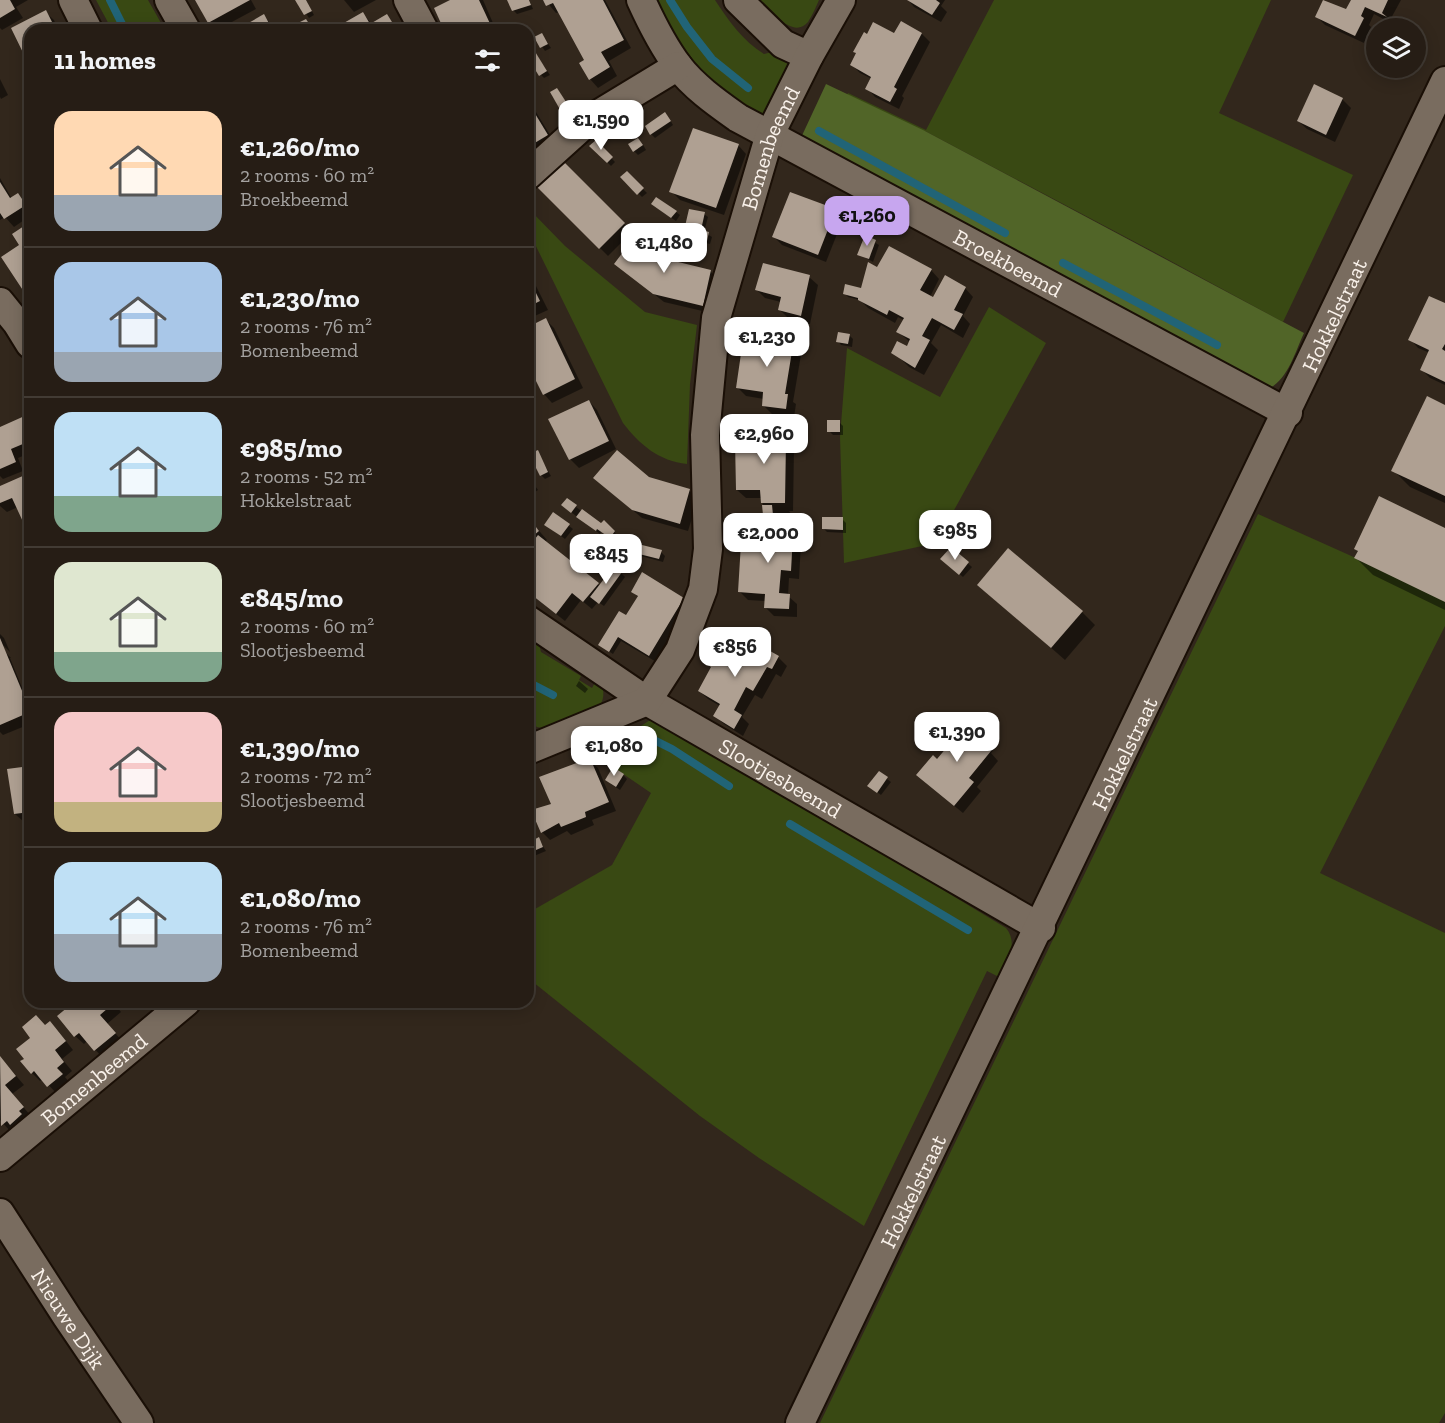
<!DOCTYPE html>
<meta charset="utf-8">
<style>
body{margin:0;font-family:"Zilla Slab",serif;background:#322a22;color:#f1f3f6;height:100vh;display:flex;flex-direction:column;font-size:22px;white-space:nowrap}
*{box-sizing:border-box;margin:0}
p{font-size:20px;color:#a4a2a0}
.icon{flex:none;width:33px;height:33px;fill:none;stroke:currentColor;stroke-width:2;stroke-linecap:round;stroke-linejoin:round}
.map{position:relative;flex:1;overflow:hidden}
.drawer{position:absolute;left:24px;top:24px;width:510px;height:984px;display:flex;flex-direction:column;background:#261d15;border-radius:18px;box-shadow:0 3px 15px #0003,0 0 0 2px #423b34}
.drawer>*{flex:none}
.buttons{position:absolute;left:1366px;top:18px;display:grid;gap:12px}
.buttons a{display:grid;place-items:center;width:60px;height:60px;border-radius:50%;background:#261d15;box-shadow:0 3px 15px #0003,0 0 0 2px #423b34;font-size:30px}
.price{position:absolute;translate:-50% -51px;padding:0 14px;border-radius:12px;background:#fff;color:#222;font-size:20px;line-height:39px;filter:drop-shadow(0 2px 3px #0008)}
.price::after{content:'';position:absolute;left:50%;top:36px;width:18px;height:14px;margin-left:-9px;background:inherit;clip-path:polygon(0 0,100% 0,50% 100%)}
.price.current{background:#c7a6ef;color:#111}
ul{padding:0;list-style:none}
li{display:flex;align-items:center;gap:18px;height:150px;padding:0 30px}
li+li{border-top:2px solid #423b34}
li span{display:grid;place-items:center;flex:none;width:168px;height:120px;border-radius:18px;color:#555}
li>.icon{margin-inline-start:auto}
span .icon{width:72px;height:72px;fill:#fffc;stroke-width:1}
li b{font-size:26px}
h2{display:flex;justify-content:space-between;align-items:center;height:72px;padding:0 30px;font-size:26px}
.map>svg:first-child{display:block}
</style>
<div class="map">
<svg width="1445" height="1423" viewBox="0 0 1445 1423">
<rect width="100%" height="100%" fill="#32271c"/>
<g fill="#394913">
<polygon points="96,0 148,0 165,30 112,30"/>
<path d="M651 0H715C728 20 743 41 764 54L776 51 791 63 766 112 761 114 733 104 685 55Z"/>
<path d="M760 0H819C816 7 812 16 808 22 793 40 770 10 760 0Z"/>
<polygon points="994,0 1271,0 1219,113 1353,175 1283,322 1154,252 925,131 823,145 848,93 926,130"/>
<path d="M528 208 565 246 645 312 697 325 690 384 687 464C659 461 640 445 623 423L528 230Z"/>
<polygon points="989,307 1046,343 936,543 844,563 840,437 847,348 940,397"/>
<polygon points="1258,514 1445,598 1445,626 1320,873 1445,933 1445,1413 1439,1423 820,1423"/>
<path d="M528 635 538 640 541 652 581 676 579 680 592 688 598 677C604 687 606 697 599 707L547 729 537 727 528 721Z"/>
<path d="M656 716 1006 928C1019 944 1007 961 999 977L987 971 864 1226 759 1158 700 1116 528 978V913L612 865 651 793 613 767 604 746 626 736Z"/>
</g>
<path fill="#516528" d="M826 84 925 131 1304 333C1295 352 1288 380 1268 389L799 142Z"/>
<g fill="#0007">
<polygon points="0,0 28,0 16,7 23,18 2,30 0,28"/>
<polygon points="197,0 251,0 256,9 217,30 209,22"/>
<polygon points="297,0 306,0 314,15 309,18"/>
<polygon points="344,0 376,0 354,12"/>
<polygon points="454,0 483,0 496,30 445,30"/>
<polygon points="510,0 529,0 533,9 517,14 513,10"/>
<polygon points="545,0 605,0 631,48 609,61 617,76 598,88 590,79 581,63 586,61 559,12 556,13"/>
<polygon points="908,0 945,0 941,6 947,12 941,22 914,7"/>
<polygon points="1352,0 1401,0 1389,22 1374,14 1369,25 1371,27 1364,43 1325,25 1317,17 1347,11"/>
<polygon points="45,12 54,20 58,30 30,30 30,63 13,28"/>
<polygon points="363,14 372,24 387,16 399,30 347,30"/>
<polygon points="264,16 276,30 250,30 247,25"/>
<polygon points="922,34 930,42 902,96 904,98 899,109 875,97 867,88 872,79 860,73 852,65 895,35"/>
<polygon points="542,35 551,48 545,51 536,38"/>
<polygon points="534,52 550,75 544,78 541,75"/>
<polygon points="0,79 8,95 1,99 0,97"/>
<polygon points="1315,86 1343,100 1351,108 1335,142 1307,129 1298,121"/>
<polygon points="557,90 573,112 567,116 563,112"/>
<polygon points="528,99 555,143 528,160"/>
<polygon points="669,118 673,125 655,138 651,134"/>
<polygon points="596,142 615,162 611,166 591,146"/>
<polygon points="642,143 646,150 638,155 634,151"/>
<polygon points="738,145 746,154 724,215 680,200 671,191"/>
<polygon points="561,161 632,232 608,256 537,185"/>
<polygon points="627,173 647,193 642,197 622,177"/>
<polygon points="0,178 12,199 18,195 30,209 30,216 14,227 5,217 0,220"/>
<polygon points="657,208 676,212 680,215 676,221"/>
<polygon points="835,210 843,219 826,262 782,245 774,237"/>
<polygon points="704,214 708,217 704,232 712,237 710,244 688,239 684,235"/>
<polygon points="866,237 879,245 873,262 859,254"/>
<polygon points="669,262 710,271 719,280 711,313 664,302 616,264"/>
<polygon points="878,269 931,270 939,279 930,297 934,299 965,288 973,297 963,316 970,324 963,338 941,325 931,343 938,350 924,375 909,367 901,359 910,342 898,332 904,320 898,317 895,323 868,308 860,300 848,297 845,293 860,289"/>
<polygon points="528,270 548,310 528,319"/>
<polygon points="809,277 818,285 810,324 788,318 780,310 781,302 765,298 757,290"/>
<polygon points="1445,305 1445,385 1430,378 1422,370 1430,353 1418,348 1410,339"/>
<polygon points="546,320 554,328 583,388 552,403 544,394 528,361 528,329"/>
<polygon points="794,334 803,343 793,402 796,404 794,417 772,414 763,405 764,399 746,396 738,388 770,345"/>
<polygon points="849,335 853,339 852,347 841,345 838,341"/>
<polygon points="589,401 597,410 616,449 579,468 570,459 550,420"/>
<polygon points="1445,406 1445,503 1410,487 1393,470"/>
<polygon points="29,416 30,453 18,458 23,471 3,479 0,476 0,428"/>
<polygon points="839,422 843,426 843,435 833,435 829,431"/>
<polygon points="790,428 799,436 799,449 794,449 793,511 789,511 797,522 796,538 801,543 799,579 789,578 788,596 797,604 797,617 774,616 765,607 766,601 748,600 740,592 769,547 771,518 768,518 764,514 762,498 746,498 737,490 769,442"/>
<polygon points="537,452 551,476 545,479 541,475"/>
<polygon points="25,476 30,481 30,534 18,507 7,512 0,506 0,488"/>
<polygon points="528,476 538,490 529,496 528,495"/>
<polygon points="595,478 689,490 698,499 688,531 642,518"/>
<polygon points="576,507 602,526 604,522 618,536 615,541 602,531 600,534 567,509"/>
<polygon points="553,514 573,529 565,539 550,528"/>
<polygon points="528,518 547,540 544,542 600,586 621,573 625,577 604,606 598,602 592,609 581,600 565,621 528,592 528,572 535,564 528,557"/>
<polygon points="842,519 846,523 846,533 827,532 823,528"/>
<polygon points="1445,530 1445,610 1373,575 1356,558"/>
<polygon points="951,549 972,567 963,577 946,563"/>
<polygon points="637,552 661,552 665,556 663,562 641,556"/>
<polygon points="979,585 1082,612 1095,625 1065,660"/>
<polygon points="633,592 683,599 692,607 658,663 621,641 613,654 604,648 638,597"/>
<polygon points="29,627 30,628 30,641 24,629"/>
<polygon points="0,634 4,638 10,652 3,645 3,650 11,658 10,658 25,695 30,701 30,724 3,735 0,732"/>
<polygon points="755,644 778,657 787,666 781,677 776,674 762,699 755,695 742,717 749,724 743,736 724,724 715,716 720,706 708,699 699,691 748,657"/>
<polygon points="579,681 588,689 585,693 576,686"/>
<polygon points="987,730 996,739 997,745 991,753 998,761 977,787 981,791 963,813 926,783 938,761"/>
<polygon points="589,760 598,768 616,811 592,820 594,825 571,835 567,831 550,840 542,832 553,804"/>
<polygon points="30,767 30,821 24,822 15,814"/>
<polygon points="879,773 891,782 881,795 873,789"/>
<polygon points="623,775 627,779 620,790 611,784"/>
<polygon points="538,839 546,851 534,856 528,849 528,843"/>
<polygon points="76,1002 113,1002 121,1012 107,1024 123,1042 104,1059 87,1041 84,1044 75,1036"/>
<polygon points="149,1002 165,1002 156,1009"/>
<polygon points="46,1027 58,1031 73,1050 62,1059 72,1071 65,1077 70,1083 57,1094 43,1079 40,1081 32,1073 26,1059"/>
<polygon points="0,1057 24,1085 12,1094 31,1116 11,1132 0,1120"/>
</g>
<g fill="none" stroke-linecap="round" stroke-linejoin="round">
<g stroke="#216477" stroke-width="8">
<polyline points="110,0 125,30"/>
<polyline points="670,0 687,27 712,59 748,88"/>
<polyline points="819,131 1005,233"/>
<polyline points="1063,263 1217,345"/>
<polyline points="528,682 553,695"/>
<polyline points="646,736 672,749 729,786"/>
<polyline points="790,824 968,930"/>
</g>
</g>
<g fill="#afa092">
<polygon points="0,0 10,0 15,9 0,18"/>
<polygon points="195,0 250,0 208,23"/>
<polygon points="295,0 306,0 312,11 304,15"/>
<polygon points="450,0 479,0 493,30 444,30 434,8"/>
<polygon points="507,0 529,0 531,5 512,11"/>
<polygon points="543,0 603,0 624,40 601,52 610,67 589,80 579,63 584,60 553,3 546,6"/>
<polygon points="907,0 936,0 940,3 932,15"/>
<polygon points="1323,0 1346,9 1351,0 1388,0 1382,13 1387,17 1365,7 1361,16 1364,18 1355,36 1315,17"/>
<polygon points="46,10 56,30 30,30 30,67 11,28"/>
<polygon points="363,12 370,24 387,14 397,30 345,30 342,24"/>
<polygon points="264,14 272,29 248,30 245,25"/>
<polygon points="306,19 313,30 302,30 298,23"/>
<polygon points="901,21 922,33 894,87 897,89 890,102 865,89 871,77 850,65 856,53 853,52 864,32 867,34 873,22 894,33"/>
<polygon points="542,33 548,44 540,48 534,37"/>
<polygon points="534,50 547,71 539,76 528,58 528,54"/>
<polygon points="1314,84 1343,98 1326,135 1297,121"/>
<polygon points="557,88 570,108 562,113 550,92"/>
<polygon points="528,102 548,135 528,147"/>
<polygon points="665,112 671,121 650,135 645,126"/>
<polygon points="693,128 739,144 716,208 669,192"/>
<polygon points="638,138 643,145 633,152 628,144"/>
<polygon points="596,140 613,157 607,163 589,146"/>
<polygon points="561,159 625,223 599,249 535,185"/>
<polygon points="627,171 644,188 637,195 620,177"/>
<polygon points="0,182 10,198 18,193 26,205 4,219 0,213"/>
<polygon points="790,192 836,209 818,255 772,237"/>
<polygon points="656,197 677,211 671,218 651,204"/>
<polygon points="689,209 705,212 701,230 709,232 707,241 683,235"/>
<polygon points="30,222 30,301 1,257 19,245 12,234"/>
<polygon points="636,235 670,260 711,270 703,306 653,294 614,264"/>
<polygon points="865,235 876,240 869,259 857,255"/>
<polygon points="889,246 932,269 920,290 933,297 945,275 966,287 954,310 963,314 954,330 932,318 922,336 930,340 915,368 891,353 897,341 907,346 910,339 896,332 904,318 889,310 887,315 858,300 858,298 843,294 845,284 861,288 868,262 877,267"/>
<polygon points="763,263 810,275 801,316 778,310 781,297 755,290"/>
<polygon points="528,277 540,301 528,307"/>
<polygon points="1429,296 1445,303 1445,344 1442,349 1445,351 1445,382 1420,370 1429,350 1408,340"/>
<polygon points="546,318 575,379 543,395 528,365 528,327"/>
<polygon points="771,330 795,333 785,394 788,394 786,409 762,406 763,392 736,388 743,340 769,343"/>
<polygon points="838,332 850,334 848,344 836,342"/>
<polygon points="1427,396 1445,405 1445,496 1391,471"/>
<polygon points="589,400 609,441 569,460 548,419"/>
<polygon points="29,414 30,441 11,449 16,462 0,469 0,427"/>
<rect x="827" y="420" width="13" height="12"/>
<polygon points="791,426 791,441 786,441 785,503 761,503 760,490 736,490 735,441 767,441 767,427"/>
<polygon points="538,450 548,472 540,476 529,454"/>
<polygon points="617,450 649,477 690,489 680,524 632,510 593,478"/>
<polygon points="25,475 30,485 30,537 12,498 0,503 0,486"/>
<polygon points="1379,496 1445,528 1445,602 1354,558 1358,551 1354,549"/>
<polygon points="567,498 577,505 571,513 561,505"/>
<polygon points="762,505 772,505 773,515 763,515"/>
<polygon points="582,509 601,523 604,520 615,531 610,538 597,529 596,531 576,517"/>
<polygon points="553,512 570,524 561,536 544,525"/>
<polygon points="769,516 794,517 791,571 781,570 779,593 790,594 789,609 764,608 765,594 738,592 741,543 768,545"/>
<polygon points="822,517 843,517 843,530 822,529"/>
<polygon points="530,519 539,531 528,540 528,521"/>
<polygon points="538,535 599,583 583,602 572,593 556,614 528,592 528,570 534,563 528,558 528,548"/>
<polygon points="638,544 662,550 659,559 635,553"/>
<polygon points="951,547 969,562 959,575 940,559"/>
<polygon points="1008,548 1083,611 1051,648 977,585"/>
<polygon points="614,566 622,572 599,604 590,597"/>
<polygon points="642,572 684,598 649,656 618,637 609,652 598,645 619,611 626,615 638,596 631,592"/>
<polygon points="0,638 30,710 30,712 0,725"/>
<polygon points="725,642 748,654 754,642 779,656 772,669 767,667 753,691 746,687 734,710 742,715 734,729 713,716 720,704 698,691 711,667 707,664 712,666"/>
<polygon points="977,719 988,729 989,736 984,743 991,751 969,778 974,782 954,806 916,775 933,755 937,759 969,721"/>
<polygon points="590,758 609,802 585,812 586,817 561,827 559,823 541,833 531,810 551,804 539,777"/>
<polygon points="30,766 30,812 14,814 7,769"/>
<polygon points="613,767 624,774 616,787 605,780"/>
<polygon points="879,771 888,777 877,793 867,786"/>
<polygon points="539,837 543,847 529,853 528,843"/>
<polygon points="74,1002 115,1002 100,1015 116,1033 94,1051 79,1033 74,1037 57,1016"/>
<polygon points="36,1015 45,1025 50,1021 66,1041 55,1050 64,1062 57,1068 63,1074 47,1087 34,1071 31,1074 20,1061 24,1059 16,1049 30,1038 22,1027"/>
<polygon points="0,1056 16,1076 5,1085 24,1107 19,1111 22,1114 10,1125 7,1121 1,1126"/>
</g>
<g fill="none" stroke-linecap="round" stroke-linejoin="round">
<g stroke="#1a0f06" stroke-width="32">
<g id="street">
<polyline points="73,0 88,30"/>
<polyline points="169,0 186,30"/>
<polyline points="408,0 424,30"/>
<path id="s1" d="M641 0C651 22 663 46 678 66 694 87 717 103 738 118L1288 413"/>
<polyline points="738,0 783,44 809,56"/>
<polyline points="528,175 589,120 678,66"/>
<polyline points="0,302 17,323 30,344"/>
<path id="s2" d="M528 620 647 701 1041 928"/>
<path id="s3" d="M528 750 647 701 680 650 703 589 708 549 705 435 716 318 770 134 809 56 841 0"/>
<path id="s4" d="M0 1157 186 1002"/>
<path id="s5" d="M0 1213 67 1317 139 1423"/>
<path id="s6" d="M800 1423C1017 977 1233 530 1445 81"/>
</g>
</g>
<use href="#street" stroke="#796c5f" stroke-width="28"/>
</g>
<g text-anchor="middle" stroke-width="6" stroke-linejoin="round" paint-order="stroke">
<g font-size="22" fill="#faf2eb" stroke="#281d12">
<text dy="8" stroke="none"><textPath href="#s3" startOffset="705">Bomenbeemd</textPath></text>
<text dy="8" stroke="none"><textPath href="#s1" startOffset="462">Broekbeemd</textPath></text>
<text dy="8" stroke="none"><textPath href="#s6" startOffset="1230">Hokkelstraat</textPath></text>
<text dy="8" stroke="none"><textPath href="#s6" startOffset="744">Hokkelstraat</textPath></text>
<text dy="8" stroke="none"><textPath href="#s2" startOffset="298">Slootjesbeemd</textPath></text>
<text dy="8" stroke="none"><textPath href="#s4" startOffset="122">Bomenbeemd</textPath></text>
<text dy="8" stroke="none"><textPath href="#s6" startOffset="258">Hokkelstraat</textPath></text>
<text dy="8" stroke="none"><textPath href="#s5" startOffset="126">Nieuwe Dijk</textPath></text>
</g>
</g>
</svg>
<div class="buttons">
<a><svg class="icon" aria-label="layers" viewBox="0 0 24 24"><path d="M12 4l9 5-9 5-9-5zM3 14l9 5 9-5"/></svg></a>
</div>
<b class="price" style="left:601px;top:151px">€1,590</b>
<b class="price current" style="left:867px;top:247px">€1,260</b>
<b class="price" style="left:664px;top:274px">€1,480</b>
<b class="price" style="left:767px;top:368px">€1,230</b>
<b class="price" style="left:764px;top:465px">€2,960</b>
<b class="price" style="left:955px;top:561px">€985</b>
<b class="price" style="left:768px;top:564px">€2,000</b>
<b class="price" style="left:606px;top:585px">€845</b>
<b class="price" style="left:735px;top:678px">€856</b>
<b class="price" style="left:957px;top:763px">€1,390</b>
<b class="price" style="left:614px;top:777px">€1,080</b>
<section class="drawer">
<h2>11 homes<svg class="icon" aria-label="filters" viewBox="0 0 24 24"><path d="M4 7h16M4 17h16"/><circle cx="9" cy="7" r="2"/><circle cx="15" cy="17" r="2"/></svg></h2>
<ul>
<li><span style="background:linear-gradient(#ffd9b3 70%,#9aa5b1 0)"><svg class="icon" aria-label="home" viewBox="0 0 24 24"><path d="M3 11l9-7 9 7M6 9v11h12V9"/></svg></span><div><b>€1,260/mo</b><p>2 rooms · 60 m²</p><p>Broekbeemd</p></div></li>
<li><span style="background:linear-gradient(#a9c7e8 75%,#9aa5b1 0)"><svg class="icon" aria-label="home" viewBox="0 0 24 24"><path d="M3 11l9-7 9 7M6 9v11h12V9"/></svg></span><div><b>€1,230/mo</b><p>2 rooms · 76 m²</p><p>Bomenbeemd</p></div></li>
<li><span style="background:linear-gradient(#bfe0f5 70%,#7fa58c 0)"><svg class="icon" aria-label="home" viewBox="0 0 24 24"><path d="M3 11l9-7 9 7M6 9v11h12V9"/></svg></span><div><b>€985/mo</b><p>2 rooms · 52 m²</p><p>Hokkelstraat</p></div></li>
<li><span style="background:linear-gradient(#dfe7d0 75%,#7fa58c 0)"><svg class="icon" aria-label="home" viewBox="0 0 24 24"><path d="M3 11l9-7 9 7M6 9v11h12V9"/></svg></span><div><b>€845/mo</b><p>2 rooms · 60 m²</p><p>Slootjesbeemd</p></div></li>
<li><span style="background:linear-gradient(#f6c9c9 75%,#c2b280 0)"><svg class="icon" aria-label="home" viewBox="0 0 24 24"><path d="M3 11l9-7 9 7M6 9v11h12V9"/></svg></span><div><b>€1,390/mo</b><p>2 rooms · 72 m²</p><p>Slootjesbeemd</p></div></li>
<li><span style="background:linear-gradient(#bfe0f5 60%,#9aa5b1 0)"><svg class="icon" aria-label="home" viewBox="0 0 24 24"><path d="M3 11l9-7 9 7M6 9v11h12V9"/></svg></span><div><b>€1,080/mo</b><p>2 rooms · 76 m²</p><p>Bomenbeemd</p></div></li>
</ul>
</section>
</div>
